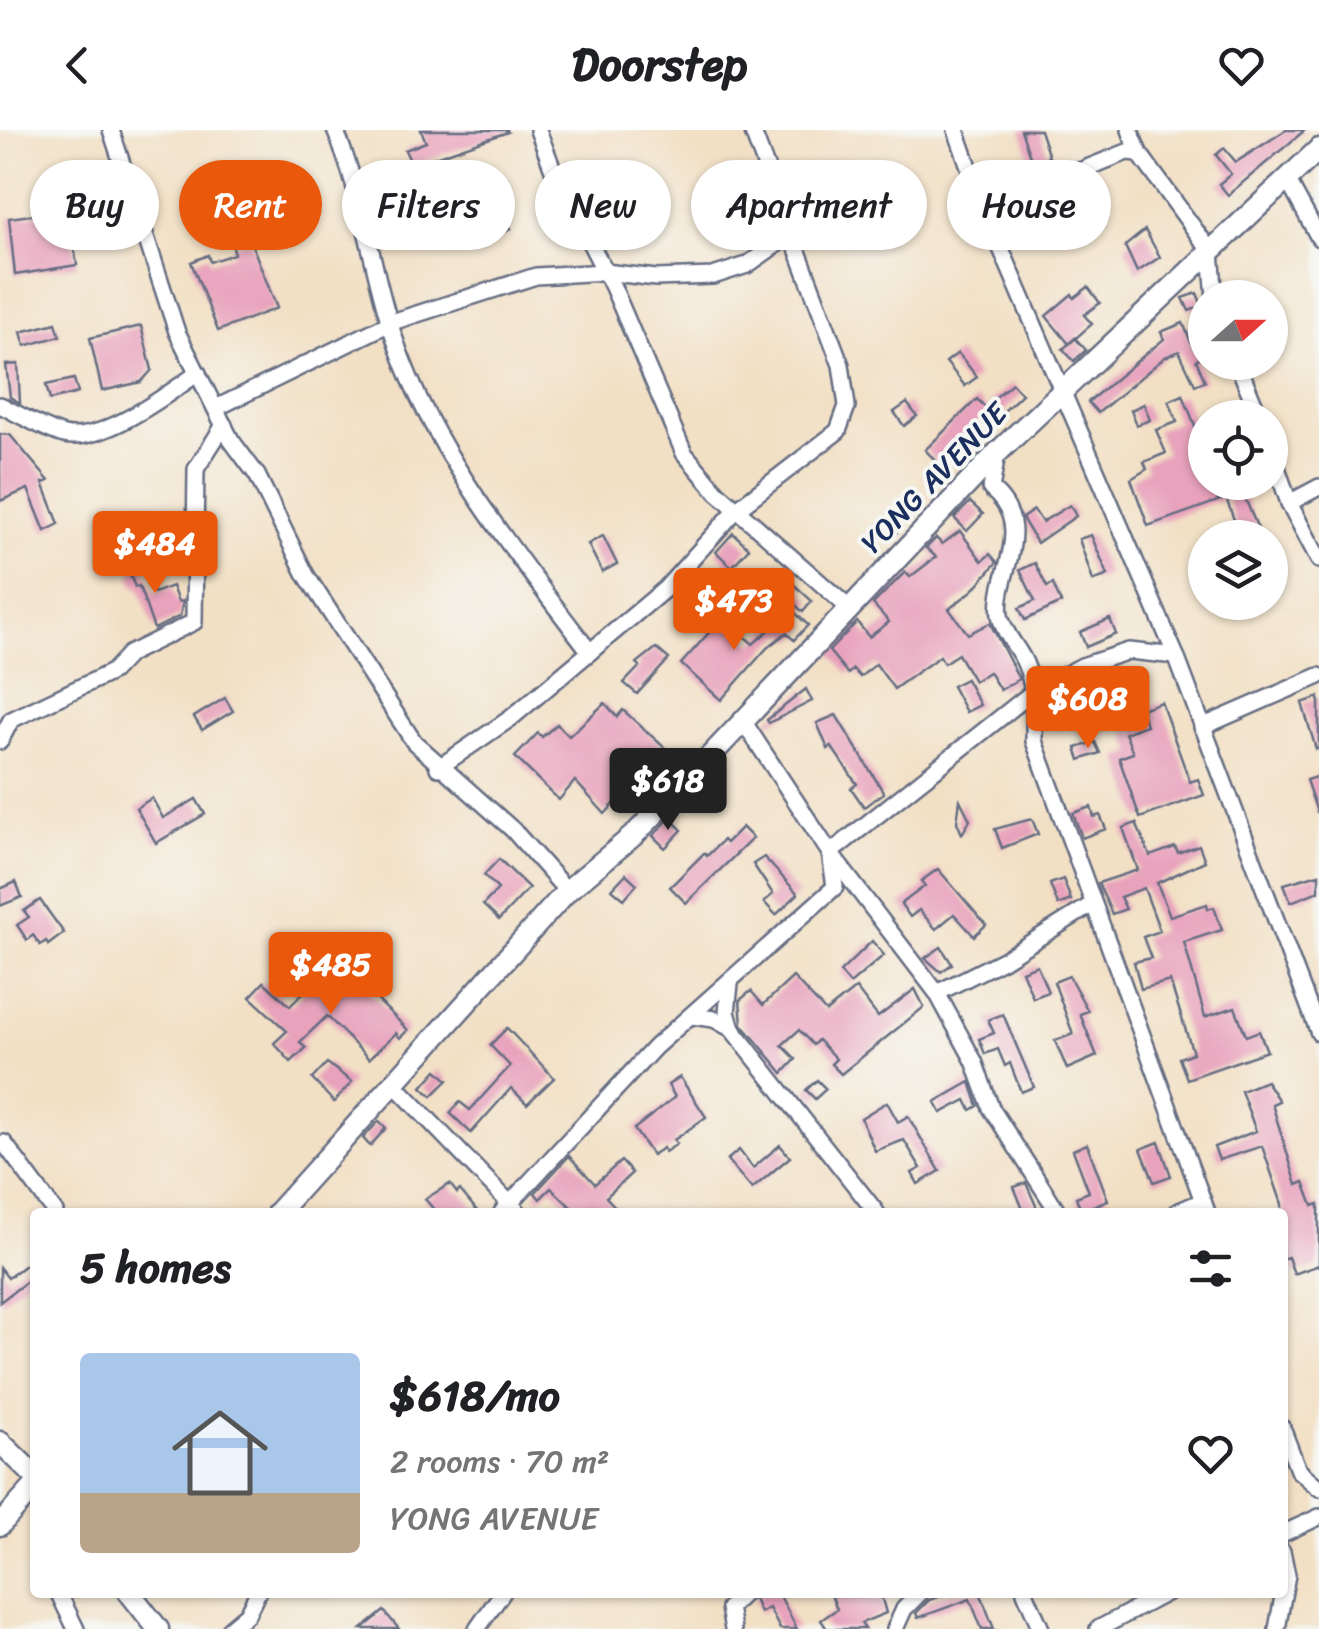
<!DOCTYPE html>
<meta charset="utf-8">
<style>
body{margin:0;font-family:Sriracha,sans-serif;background:#f2f2f2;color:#202124;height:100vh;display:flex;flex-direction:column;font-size:38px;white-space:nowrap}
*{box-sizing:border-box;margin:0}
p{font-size:32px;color:#757577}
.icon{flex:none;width:55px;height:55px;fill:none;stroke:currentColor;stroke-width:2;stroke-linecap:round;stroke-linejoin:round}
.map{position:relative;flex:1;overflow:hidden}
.panel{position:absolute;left:30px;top:1078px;width:1258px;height:390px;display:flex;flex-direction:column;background:#fff;border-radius:10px;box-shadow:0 2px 8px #0004}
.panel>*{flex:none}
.banner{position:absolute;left:30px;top:30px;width:1260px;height:90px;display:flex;gap:20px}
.needle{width:65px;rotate:69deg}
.tools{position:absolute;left:1188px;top:150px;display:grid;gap:20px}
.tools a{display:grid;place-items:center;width:100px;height:100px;border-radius:50%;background:#fff;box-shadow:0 2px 8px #0004;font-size:50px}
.price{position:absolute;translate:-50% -85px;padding:0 22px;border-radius:10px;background:#ea580c;color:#fff;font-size:32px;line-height:65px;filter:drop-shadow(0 2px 5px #0008)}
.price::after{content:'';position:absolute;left:50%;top:60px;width:30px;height:22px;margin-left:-15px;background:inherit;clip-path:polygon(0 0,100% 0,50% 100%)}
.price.selected{background:#222;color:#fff}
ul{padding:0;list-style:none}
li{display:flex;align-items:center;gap:30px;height:250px;padding:0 50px}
li span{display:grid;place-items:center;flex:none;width:280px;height:200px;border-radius:10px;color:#555}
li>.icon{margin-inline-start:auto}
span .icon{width:120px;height:120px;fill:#fffc;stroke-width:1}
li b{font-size:42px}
h2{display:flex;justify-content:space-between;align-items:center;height:120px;padding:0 50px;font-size:42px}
.pill{padding:0 35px;border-radius:45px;background:#fff;box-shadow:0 2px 8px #0004;font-size:35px;line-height:90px}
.pill.selected{background:#ea580c;color:#fff}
header{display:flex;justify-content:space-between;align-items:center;height:130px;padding:0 50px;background:#fff;font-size:45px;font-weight:700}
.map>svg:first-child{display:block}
</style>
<header><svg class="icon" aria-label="back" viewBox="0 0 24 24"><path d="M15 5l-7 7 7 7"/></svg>Doorstep<svg class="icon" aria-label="heart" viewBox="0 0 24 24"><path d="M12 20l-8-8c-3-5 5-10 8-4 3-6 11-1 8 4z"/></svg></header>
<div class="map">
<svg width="1319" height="1499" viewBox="0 0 1319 1499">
<rect width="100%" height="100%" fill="#f6f6f2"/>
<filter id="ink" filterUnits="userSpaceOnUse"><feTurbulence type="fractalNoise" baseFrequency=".01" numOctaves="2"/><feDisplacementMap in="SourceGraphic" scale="20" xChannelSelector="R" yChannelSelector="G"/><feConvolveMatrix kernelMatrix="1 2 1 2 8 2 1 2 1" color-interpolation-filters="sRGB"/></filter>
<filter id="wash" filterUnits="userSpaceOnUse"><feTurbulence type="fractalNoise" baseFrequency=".0048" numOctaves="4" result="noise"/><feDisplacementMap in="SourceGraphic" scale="40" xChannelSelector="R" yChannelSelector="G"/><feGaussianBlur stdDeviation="2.25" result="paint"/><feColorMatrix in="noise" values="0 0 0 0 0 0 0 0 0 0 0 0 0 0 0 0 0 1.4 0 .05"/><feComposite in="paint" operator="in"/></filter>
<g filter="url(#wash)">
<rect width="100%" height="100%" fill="#f2e0c5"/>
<g id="blocks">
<g fill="#e8a2bc">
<polygon points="421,0 507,0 508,2 412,35 405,20 426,12"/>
<polygon points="1021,0 1040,0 1049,27 1032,33"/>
<polygon points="1286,0 1305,0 1228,65 1219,54 1231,44 1216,25 1224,18 1236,32"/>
<polygon points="475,48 494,90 505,85 511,99 488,110 462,53"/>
<polygon points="68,80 77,135 15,145 9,88"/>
<polygon points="1145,100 1160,127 1137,142 1125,116"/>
<polygon points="250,110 277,178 218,201 191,132 208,125 210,132 234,124 233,115"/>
<polygon points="1088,157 1100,173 1084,185 1092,194 1069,214 1046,186 1072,164 1074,168"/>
<polygon points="1197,163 1202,176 1189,181 1183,168"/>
<polygon points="56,193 60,206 25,216 21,202"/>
<polygon points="1183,193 1193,217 1200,214 1205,225 1196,230 1205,251 1195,255 1179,221 1165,227 1098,283 1088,272 1164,209 1161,202"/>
<polygon points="141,196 152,240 141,252 102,261 90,208"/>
<polygon points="1075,208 1086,220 1074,231 1063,219"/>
<polygon points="958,223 977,247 965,256 946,232"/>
<polygon points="18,234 20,273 10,267 6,235"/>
<polygon points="74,249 78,263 50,270 46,255"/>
<polygon points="1012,253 1022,264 1001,284 990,272"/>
<polygon points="1183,265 1201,311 1205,310 1205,330 1198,332 1205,352 1238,352 1262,408 1215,408 1237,398 1226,368 1148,396 1131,349 1147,339 1144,332 1166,323 1156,300 1177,292 1169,271"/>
<polygon points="977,269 991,283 939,334 925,320"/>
<polygon points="907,273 917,286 904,296 894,282"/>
<polygon points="1144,274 1150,290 1137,295 1131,280"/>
<polygon points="0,304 10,305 49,351 43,353 59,394 45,401 28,359 0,371"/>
<polygon points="970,372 983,384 967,401 954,388"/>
<polygon points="1070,375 1076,386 1037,413 1022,388 1034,380 1042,392"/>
<polygon points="893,388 902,397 888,411 880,403"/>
<polygon points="960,401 982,431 990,424 997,432 973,460 949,479 968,504 990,493 1019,549 1000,560 989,542 974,551 958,524 944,533 940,526 894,559 876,534 860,547 853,539 848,544 829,521 857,492 869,507 889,492 873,474 905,442 910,447 936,427 926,418 936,408 942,414"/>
<polygon points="733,403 749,418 732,437 716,422"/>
<polygon points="1091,405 1108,445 1093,451 1079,409"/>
<polygon points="603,406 617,434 602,442 588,414"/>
<polygon points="138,422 154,463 172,456 178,472 183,471 180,486 154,499 139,456 135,457 130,445 135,444 128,425"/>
<polygon points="1035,433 1047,457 1053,454 1061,473 1025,490 1019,478 1035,471 1020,440"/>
<polygon points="774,436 812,471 803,482 765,447"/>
<polygon points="792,480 808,495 794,510 786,503 767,518 721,570 681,534 723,487 753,514"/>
<polygon points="1110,489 1116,504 1086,517 1080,502"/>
<polygon points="656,518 669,529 637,564 624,553 640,536 637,533"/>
<polygon points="966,549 980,575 966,582 952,556"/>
<polygon points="1090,553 1097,571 1083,576 1076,558"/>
<polygon points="806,559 812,571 769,593 767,590"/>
<polygon points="1319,567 1319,619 1316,619 1302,573"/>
<polygon points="225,568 233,581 202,600 194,587"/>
<polygon points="1161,572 1190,652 1198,649 1204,665 1140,688 1119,628 1133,623 1125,603 1146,595 1141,579"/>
<polygon points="605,573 617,587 623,580 665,618 605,684 575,651 559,670 515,627 538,603 542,607 557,594 569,606"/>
<polygon points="836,585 884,663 864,677 851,658 857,654 831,616 828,619 817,593"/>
<polygon points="1095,612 1100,623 1080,630 1076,618"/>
<polygon points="1319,646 1319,682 1317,682 1306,650"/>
<polygon points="152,668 163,688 196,669 205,684 156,713 136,678"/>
<polygon points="960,670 970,690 962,704 957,692"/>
<polygon points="1091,677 1094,687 1100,685 1106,699 1082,708 1073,683"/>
<polygon points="670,688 682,700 665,718 653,706"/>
<polygon points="1032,689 1038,704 1002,718 995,699"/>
<polygon points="1136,693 1150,726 1175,717 1178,723 1199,715 1205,731 1157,753 1170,786 1207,774 1208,779 1214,777 1222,800 1184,812 1205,887 1235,877 1246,906 1259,901 1267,921 1187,949 1179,928 1193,923 1170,851 1141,859 1134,832 1151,828 1143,807 1160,801 1144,758 1120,767 1126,779 1112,784 1098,753 1138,740 1123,698"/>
<polygon points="742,697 753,708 686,773 670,757 704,723 707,726 723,710 726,713"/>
<polygon points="764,727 798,764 776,785 764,772 773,764 753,734"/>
<polygon points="499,729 529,758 499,790 483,775 498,759 484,745"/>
<polygon points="938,739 986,795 974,806 954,784 936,799 919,780 910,787 901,774 925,756 921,751"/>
<polygon points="626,744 637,754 624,769 612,759"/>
<polygon points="1319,744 1319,761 1291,772 1284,754"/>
<polygon points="1063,749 1071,770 1058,775 1050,754"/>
<polygon points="16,752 22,767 0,776 0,759"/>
<polygon points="40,770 64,803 48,815 46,811 40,815 33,805 27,810 17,795 29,787 24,781"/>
<polygon points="872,811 884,825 850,854 840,842"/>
<polygon points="941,817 952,834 941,842 925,828"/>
<polygon points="1037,835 1048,862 1033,868 1022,841"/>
<polygon points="1069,846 1088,881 1080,884 1097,926 1067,939 1055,911 1073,904 1054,852"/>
<polygon points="354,847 408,900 400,908 396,903 369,929 327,886 300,912 306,918 291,932 274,913 287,901 250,867 264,852 290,876 315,851 333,869"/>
<polygon points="793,847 826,882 856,858 878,887 915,859 924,877 841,944 831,934 836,929 818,910 813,915 799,900 782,915 796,929 783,943 742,894 740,870 751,861 763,875"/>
<polygon points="1003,884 1034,957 1021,962 1010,933 1005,936 998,919 985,924 979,909 994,903 988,890"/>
<polygon points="507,898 554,948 527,974 511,958 471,1003 450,983 460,972 470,980 510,936 490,915"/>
<polygon points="327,933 352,952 334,972 312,949"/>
<polygon points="437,940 448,950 432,966 422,957"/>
<polygon points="680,947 706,987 674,1010 677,1014 665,1022 663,1018 652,1025 634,999 675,967 668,955"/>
<polygon points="817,950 826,959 815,969 806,960"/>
<polygon points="1266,951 1279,971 1272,974 1297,1055 1304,1052 1313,1076 1319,1074 1319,1135 1294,1144 1288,1127 1282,1129 1282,1074 1262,1016 1219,1030 1214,1017 1256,1001 1241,961"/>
<polygon points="970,952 978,976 971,980 966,970 941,983 935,972"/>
<polygon points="887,972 898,992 908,986 940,1041 918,1054 912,1043 921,1038 904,1010 875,1021 861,988"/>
<polygon points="379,991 386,998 370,1016 363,1008"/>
<polygon points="1159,1012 1171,1046 1154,1052 1141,1019"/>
<polygon points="1087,1014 1108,1070 1081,1081 1076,1067 1089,1062 1073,1020"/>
<polygon points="780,1015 790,1027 752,1059 727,1030 739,1020 753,1038"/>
<polygon points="569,1026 595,1054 621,1031 632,1043 606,1067 620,1082 599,1082 593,1076 586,1082 564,1082 571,1077 551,1058 540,1069 535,1063"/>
<polygon points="1026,1053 1037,1078 1024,1082 1014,1057"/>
<polygon points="450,1054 457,1063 460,1060 478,1082 436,1082 425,1069"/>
<polygon points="29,1132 35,1145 0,1172 0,1138 8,1148"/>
<polygon points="762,1462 778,1462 797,1499 780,1499 769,1478 760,1483 754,1469"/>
<polygon points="841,1462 880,1462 886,1483 861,1493 865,1499 827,1499 821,1490 837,1479 832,1467"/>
<polygon points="952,1462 985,1462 981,1465 994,1499 982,1499 970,1469 918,1488 916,1483 929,1470"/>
<polygon points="384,1481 399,1499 362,1499"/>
</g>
</g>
</g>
<g filter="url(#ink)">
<use href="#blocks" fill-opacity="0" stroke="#666d82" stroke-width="2.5"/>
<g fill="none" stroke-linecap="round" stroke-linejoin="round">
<g stroke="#666d82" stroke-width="20">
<g id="street">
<polyline points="111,0 177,202 231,310 257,345 306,445 414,612 513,700 567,761"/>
<path d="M335 0C367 75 373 158 404 234 442 332 526 438 590 522"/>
<polyline points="538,0 555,45 613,157 684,323 717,362 850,479"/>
<polyline points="956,0 984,79 1176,526 1319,903"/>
<polyline points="1130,0 1139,23"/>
<polyline points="1287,49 1319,108"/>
<polyline points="984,79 1127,22 1139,23 1211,122 1215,168"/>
<polyline points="1237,232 1260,288"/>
<path d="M0 275C16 283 48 301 64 305 102 314 168 264 198 243"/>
<polyline points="216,278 392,192 536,146 605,142 656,148 713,146 747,135 793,103"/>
<polyline points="1270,317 1289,373 1319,430"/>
<path d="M997 324 991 359C1038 398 994 444 1000 485 1003 503 1018 517 1025 533 1036 558 1034 584 1034 611L1207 1082"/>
<polyline points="1289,373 1319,357"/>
<polyline points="743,591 830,723 937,863 974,931 991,978 1058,1082"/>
<polyline points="1202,597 1319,546"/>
<polyline points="0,611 11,590 112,542 129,524 194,492 196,339 224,295"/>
<polyline points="438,638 511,588 665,459 737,379 838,301 847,276 841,235 752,0"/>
<polyline points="730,854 727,882 732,899"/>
<polyline points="937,863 1003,830 1091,775"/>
<polyline points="692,886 714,889 732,899 876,1082"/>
<polyline points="395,955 518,1082"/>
<polyline points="4,1013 55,1082"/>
<polyline points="502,1082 655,917 835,757 830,723 1034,561 1082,536 1129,521 1176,526"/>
<polyline points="1177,1082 1203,1071"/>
<polyline points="1282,1298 1298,1340 1319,1358"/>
<polyline points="1282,1404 1319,1387"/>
<polyline points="58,1462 76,1499"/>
<polyline points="1025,1462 1041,1499"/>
<polyline points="229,1499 247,1484 258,1462"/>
<polyline points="477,1499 503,1462"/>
<polyline points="733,1499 729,1478 745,1462"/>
<polyline points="895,1499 904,1479 921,1462"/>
<polyline points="1098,1499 1168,1462"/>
<polyline points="1277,1499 1287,1445 1282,1421"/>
</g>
</g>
<g stroke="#666d82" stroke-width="25">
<g id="secondary">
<polyline points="278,1082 567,761 634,705 680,658 997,323 1319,19"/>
<polyline points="0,1312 35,1346"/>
<polyline points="0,1395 35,1356"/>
<polyline points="129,1462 158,1499"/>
</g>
</g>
<use href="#street" stroke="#fff" stroke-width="15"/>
<use href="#secondary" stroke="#fff" stroke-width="20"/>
</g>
</g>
<g text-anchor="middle" stroke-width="8" stroke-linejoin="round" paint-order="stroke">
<g font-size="30" fill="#1b2f5e" stroke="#f6f6f2">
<text transform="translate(934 348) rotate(-46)" y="10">YONG AVENUE</text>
</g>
</g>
</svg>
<div class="tools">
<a><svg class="needle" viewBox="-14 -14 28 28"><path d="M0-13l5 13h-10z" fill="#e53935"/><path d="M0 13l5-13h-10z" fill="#757577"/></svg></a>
<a><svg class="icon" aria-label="locate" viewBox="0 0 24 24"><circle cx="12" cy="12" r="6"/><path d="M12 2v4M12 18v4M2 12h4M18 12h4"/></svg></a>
<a><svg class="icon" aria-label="layers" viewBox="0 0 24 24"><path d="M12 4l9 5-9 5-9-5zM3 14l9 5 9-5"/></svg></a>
</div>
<b class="price" style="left:155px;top:466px">$484</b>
<b class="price" style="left:734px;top:523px">$473</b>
<b class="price" style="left:1088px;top:621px">$608</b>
<b class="price selected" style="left:668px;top:703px">$618</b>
<b class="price" style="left:331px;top:887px">$485</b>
<div class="banner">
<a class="pill">Buy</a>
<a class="pill selected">Rent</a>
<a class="pill">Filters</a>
<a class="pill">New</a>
<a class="pill">Apartment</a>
<a class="pill">House</a>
</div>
<section class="panel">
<h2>5 homes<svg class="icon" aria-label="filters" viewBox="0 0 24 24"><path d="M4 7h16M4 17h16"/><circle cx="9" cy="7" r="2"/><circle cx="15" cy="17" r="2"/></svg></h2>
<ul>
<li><span style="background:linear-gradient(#a9c7e8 70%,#b9a48a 0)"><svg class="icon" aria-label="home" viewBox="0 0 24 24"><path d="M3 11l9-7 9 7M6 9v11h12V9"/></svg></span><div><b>$618/mo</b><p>2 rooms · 70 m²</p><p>YONG AVENUE</p></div><svg class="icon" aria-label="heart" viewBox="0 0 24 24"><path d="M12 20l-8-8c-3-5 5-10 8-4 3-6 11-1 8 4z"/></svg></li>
</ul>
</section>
</div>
